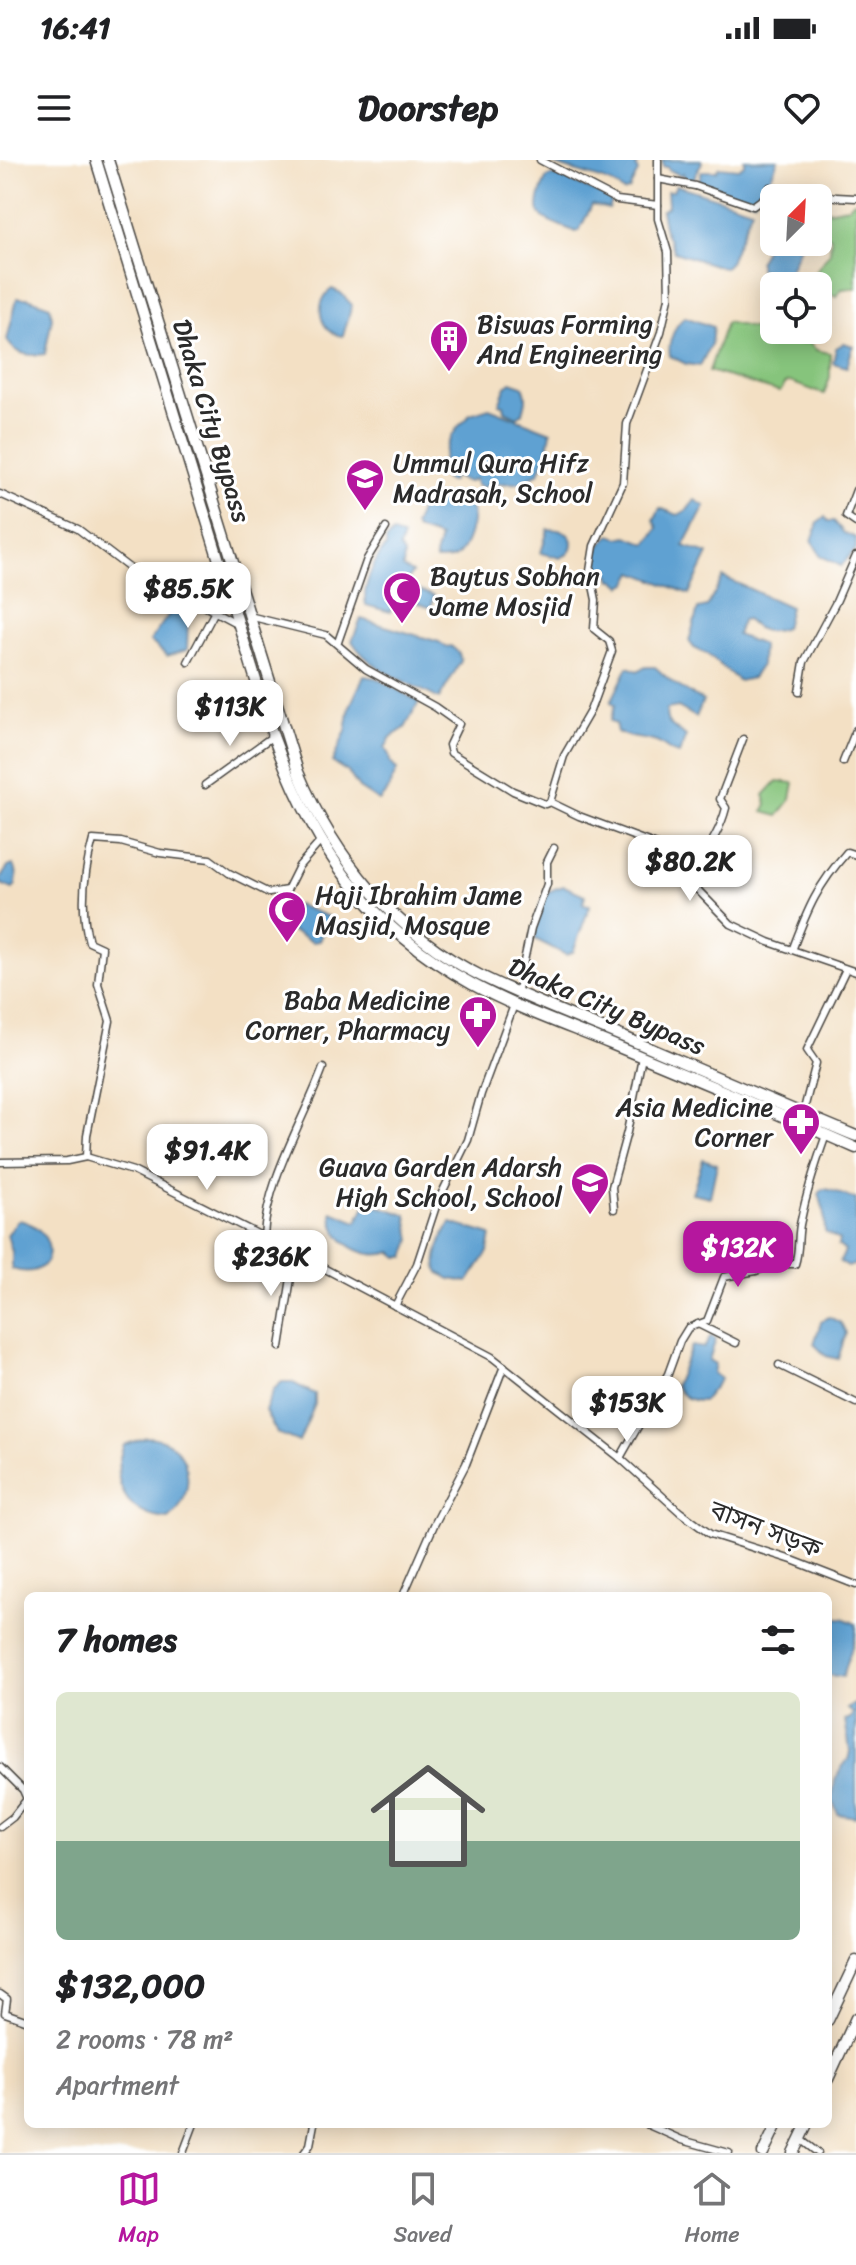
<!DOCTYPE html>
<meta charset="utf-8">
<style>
body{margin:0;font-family:Sriracha,"Noto Sans Bengali",sans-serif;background:#f2f2f2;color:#202124;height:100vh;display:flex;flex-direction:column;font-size:30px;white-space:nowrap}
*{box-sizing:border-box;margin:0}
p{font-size:26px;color:#757577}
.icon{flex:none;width:44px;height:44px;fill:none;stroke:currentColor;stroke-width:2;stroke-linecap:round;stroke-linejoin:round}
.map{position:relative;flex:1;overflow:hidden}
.panel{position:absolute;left:24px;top:1432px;width:808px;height:536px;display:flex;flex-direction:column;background:#fff;border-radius:12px;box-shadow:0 4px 20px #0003}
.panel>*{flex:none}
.needle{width:52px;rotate:24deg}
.controls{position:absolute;left:760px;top:24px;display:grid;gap:16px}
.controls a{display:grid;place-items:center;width:72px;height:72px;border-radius:12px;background:#fff;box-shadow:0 4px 20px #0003;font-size:40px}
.price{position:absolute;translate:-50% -68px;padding:0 18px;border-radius:16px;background:#fff;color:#222;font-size:26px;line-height:52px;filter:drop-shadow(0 2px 4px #0008)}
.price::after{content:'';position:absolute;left:50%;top:48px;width:24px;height:18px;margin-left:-12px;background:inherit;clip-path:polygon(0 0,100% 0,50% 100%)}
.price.selected{background:#b5179e;color:#fff}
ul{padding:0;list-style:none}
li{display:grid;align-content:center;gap:16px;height:424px;padding:0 32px}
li+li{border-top:2px solid #e0e0e0}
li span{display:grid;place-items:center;height:248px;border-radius:12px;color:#555}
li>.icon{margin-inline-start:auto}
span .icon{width:144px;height:144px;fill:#fffc;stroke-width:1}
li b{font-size:34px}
h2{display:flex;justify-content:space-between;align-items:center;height:96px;padding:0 32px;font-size:34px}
.status{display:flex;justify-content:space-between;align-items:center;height:56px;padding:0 40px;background:#fff;direction:ltr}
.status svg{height:22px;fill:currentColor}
header{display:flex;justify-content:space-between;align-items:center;height:104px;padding:0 32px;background:#fff;font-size:36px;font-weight:800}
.dock{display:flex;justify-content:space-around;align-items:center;height:112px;border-top:2px solid #e0e0e0;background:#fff;font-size:22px;color:#757577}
.dock a{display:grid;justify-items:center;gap:4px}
.dock .selected{color:#b5179e}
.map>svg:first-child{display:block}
</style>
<div class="status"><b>16:41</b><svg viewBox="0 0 49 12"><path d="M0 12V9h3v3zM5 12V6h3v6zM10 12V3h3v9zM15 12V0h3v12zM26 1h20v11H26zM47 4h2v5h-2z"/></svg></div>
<header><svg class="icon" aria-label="menu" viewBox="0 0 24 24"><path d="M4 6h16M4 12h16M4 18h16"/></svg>Doorstep<svg class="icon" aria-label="heart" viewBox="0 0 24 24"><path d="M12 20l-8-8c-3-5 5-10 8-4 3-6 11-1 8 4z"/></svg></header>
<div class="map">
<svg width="856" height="1993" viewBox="0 0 856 1993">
<rect width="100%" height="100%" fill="#fff"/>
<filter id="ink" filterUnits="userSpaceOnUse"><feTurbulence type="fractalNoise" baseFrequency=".0125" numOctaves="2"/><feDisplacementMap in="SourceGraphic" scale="16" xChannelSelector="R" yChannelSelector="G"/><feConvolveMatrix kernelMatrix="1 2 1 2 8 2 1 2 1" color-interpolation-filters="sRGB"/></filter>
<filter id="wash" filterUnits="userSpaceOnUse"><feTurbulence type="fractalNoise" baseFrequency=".006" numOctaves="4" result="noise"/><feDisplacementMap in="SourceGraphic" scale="32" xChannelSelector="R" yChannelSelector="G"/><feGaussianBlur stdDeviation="1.8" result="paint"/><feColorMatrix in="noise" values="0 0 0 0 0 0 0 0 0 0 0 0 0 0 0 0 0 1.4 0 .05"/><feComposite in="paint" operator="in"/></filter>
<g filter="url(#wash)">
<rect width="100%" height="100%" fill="#f3e0c4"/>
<g fill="#86c47b" stroke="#587853" stroke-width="2">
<polygon points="854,41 856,42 856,128 842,129 837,136 818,131 818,126 811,126 813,115 830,92 831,77 819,70 826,51 848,47"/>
<polygon points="726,162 774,173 799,183 809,182 816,190 830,193 830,217 824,234 790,222 786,223 780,232 776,231 709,211"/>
<polygon points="777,621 794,623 791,639 778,656 763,652 767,644 764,635"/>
</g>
<g fill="#5ea1d2" stroke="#44667e" stroke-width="2">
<path d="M544 0H640V2L636 6 638 12 629 30 623 32C614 18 564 11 544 0Z"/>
<polygon points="662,0 701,0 702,2 692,22 685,20 683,13 680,15 669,10 667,7 663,7"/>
<polygon points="744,0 778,0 768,24 754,41 714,30 698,23 702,11 716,11 719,7 738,9 744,5"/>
<path d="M551 16 563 18 609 38 612 42 609 49 592 45 579 71 576 72C541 57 528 60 546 19Z"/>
<polygon points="676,25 752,49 730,102 724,108 674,92 665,72 661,51 668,46 667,31 673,31"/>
<polygon points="774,71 774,82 802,82 789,112 776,113 759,109 759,101"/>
<path d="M332 129 341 133 352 145 343 176C319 174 313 142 332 129Z"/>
<path d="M17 138H28L50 146 52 158 45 194C29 197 15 194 7 180Z"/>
<path d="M685 157 713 167 711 184 700 206 686 204 670 196C667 184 675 164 685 157Z"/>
<polygon points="844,183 853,186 847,207 833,203 836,188"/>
<path d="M511 222 523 226C528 236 526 243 523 253L517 257 505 251 504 245 499 244 506 226Z"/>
<path d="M489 248 551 272 548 289 539 313 519 323 488 324 484 328 476 325 475 319 468 322 451 316 452 322H449L443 318C440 300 446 283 457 268 462 262 467 261 470 254Z"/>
<path d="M432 334 467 344 472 351C474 364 467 387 457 396 452 401 443 399 436 400L435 396 440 378 417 370 414 366 421 348Z"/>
<path d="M695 340 705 346 684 386 708 394 689 434 634 412 628 423 622 426 615 420H612L610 414 606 412 603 416 597 414C595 398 595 385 611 375L619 378 627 376 647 384 658 368 654 360 660 348 678 355 687 350Z"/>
<polygon points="825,357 828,361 834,361 844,373 856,378 856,389 841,406 821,396 812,381 818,363"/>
<path d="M548 369C565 369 579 377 568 394L560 398 541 393Z"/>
<path d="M393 373 403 377 399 388 404 395 403 408 412 413 404 425 434 436 431 448 397 435 390 452 366 445C361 429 375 398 386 387V380Z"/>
<path d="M723 417 790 447 785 468C769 474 757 472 746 459L742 460 737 475 762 485 761 505 752 518 739 521 707 494 694 488 689 481 698 449 707 447Z"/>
<polygon points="174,447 188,459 187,490 167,496 150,481"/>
<path d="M361 459 439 482 446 487 451 486 459 493 461 501 439 539C409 522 370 511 352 481Z"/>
<path d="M628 507 637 511 646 507H655L673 523 703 541 696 557 678 547 667 549C663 566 676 567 686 576L679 594C669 593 665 585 656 582 642 577 632 580 617 572L615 563 610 561 615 545 611 542Z"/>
<polygon points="364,516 376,518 419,542 405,568 391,577 385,588 389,595 390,602 397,610 387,632 379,641 359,628 348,612 332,602 346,571 350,546"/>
<path d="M13 705C18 710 18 724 13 729L1 724 0 719 8 707Z"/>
<path d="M564 726 585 735 583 744 590 745 573 792 566 795 535 779C534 766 538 744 546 734 551 729 558 728 564 726Z"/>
<polygon points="297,745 329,757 319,781 312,782 286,768 286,761"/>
<polygon points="703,999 717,1004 710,1037 692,1033"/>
<path d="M823 1029C835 1029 844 1037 856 1039V1104L848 1107 840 1102 845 1091 838 1085 839 1080 825 1072 824 1051 819 1034Z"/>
<path d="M366 1044H372L407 1055 411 1080 405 1097H398L392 1092C364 1102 331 1081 332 1052L357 1062Z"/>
<path d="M18 1060C60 1067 60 1124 12 1109V1092L7 1075Z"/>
<path d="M451 1063 491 1075 488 1092 468 1122 450 1119 438 1112C433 1098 442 1075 451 1063Z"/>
<polygon points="829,1157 841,1163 846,1173 838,1199 826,1196 814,1184 821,1162"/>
<path d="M711 1176 716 1179 709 1200 715 1204 713 1213 721 1219 703 1241C690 1241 681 1237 675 1225L692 1186 704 1188Z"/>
<polygon points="282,1222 291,1222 315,1234 315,1244 299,1282 277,1273 265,1251 274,1229"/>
<path d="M146 1277C193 1278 199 1334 169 1359 127 1357 108 1322 124 1285Z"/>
<polygon points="830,1458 843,1458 856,1464 856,1473 843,1517 828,1515"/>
<polygon points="856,1543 856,1657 838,1654 832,1640 835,1620 842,1607 848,1600 850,1591 845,1560 851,1558 853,1553 847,1549"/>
</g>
</g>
<g filter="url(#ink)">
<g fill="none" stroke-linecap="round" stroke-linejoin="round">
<g stroke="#494642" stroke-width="9">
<g id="minor">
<polyline points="540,0 617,40 658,45"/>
<polyline points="658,19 695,26 753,46 764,38 770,27 816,36 856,38"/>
<polyline points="856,330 846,356 856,363"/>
<polyline points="0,334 78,369 145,420 180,433 238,464"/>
<polyline points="249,456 326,475 366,509 435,547 459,564 449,585 451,593 513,631 545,644 550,642 564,596 590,551 612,491 609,481 594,469 596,440 590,411 594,386 623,323 627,264 661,172 669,138 668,92 658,59 658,0"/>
<polyline points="338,482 367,399 386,368"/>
<polyline points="188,502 214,453"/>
<polyline points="799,532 804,502 836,442 856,396"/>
<polyline points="843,602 856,570"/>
<polyline points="205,625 273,576"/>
<polyline points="550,642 579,656 697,700 692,724 731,764 769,782 856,812"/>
<path d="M697 700C710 690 722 664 726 648L720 639 743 579"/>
<path d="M793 788C808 748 818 725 847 692L856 695"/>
<polyline points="517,834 531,768 547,724 547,702 554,688"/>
<polyline points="803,953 816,903 807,890 846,809"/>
<path d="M86 997 87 975 110 861 98 824 102 788 89 782C80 749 84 712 93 680L121 682 160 693 210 699 229 713 269 733 287 730 299 706 320 682"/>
<polyline points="0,1002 67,1001 86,997 133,1011 295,1093 492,1197 620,1298 680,1352 710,1374 792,1400 856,1425"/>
<polyline points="614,1049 612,1027 627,972 642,897"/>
<path d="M264 1077C266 1020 303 962 323 908"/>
<polyline points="395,1146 417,1104 437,1043 468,980 481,934 514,845"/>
<polyline points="698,1164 736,1183"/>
<polyline points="280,1187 295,1093"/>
<polyline points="779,1205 856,1243"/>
<path d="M620 1298 668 1214 680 1181 688 1168 707 1161 724 1117 756 1111 774 1104H795C800 1089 797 1075 801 1060 807 1031 816 1003 826 975"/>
<polyline points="403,1436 434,1365 466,1304 504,1206"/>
<polyline points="0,1607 23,1630 27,1639 13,1657 0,1667"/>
<polyline points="0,1834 7,1839 5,1853 28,1861"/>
<polyline points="646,1964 682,1980 729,1993"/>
<polyline points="800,1979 818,1993"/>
<polyline points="183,1993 194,1964"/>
<polyline points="304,1993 310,1985 314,1964"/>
</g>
</g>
<g stroke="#494642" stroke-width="13">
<g id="trunk">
<path d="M96 0 273 576C313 686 366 766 472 824 516 848 565 865 611 884 693 918 775 952 856 988"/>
<path d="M108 0 298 612C334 698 396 774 481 816 528 839 578 858 626 878 703 911 779 944 856 976"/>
<polyline points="828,1860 856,1801"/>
<polyline points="828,1919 856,1858"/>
<polyline points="763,1993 777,1964"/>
<polyline points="793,1993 807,1964"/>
</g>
</g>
<use href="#minor" stroke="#fff" stroke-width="6"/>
<use href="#trunk" stroke="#fff" stroke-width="10"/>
</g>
</g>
<defs>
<g id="building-pin" transform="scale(2)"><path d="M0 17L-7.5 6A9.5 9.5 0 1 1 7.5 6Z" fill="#b5179e" stroke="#fff"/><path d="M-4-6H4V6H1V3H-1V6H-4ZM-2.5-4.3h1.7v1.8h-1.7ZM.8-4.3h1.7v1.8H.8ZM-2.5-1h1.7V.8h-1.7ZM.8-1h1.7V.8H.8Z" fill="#fff"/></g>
<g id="school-pin" transform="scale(2)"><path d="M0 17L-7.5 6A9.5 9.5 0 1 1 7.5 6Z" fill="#b5179e" stroke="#fff"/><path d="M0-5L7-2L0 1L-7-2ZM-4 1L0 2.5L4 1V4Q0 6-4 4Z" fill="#fff"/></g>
<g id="mosque-pin" transform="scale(2)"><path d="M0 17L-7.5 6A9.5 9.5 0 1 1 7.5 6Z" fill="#b5179e" stroke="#fff"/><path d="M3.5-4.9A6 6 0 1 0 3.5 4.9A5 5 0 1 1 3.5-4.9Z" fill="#fff"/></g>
<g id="pharmacy-pin" transform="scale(2)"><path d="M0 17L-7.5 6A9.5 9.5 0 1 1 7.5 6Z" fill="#b5179e" stroke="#fff"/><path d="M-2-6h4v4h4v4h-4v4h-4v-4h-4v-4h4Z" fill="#fff"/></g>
</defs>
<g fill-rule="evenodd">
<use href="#building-pin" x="449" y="179"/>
<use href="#school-pin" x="365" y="318"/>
<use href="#mosque-pin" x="402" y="431"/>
<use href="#mosque-pin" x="287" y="750"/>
<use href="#pharmacy-pin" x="478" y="855"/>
<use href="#pharmacy-pin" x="801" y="962"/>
<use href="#school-pin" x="590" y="1022"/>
</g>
<g text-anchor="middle" stroke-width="6" stroke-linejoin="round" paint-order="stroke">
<g font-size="26" fill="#2b2b2b" stroke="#fff" text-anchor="start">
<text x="477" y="173">Biswas Forming<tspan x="477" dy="30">And Engineering</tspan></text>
<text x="393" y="312">Ummul Qura Hifz<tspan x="393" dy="30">Madrasah, School</tspan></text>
<text x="430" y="425">Baytus Sobhan<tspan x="430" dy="30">Jame Mosjid</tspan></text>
<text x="315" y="744">Haji Ibrahim Jame<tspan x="315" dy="30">Masjid, Mosque</tspan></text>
<text x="450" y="849" text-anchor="end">Baba Medicine<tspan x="450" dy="30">Corner, Pharmacy</tspan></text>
<text x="773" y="956" text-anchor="end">Asia Medicine<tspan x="773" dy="30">Corner</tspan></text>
<text x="562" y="1016" text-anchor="end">Guava Garden Adarsh<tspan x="562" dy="30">High School, School</tspan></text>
</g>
<g font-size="26" fill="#2b2b2b" stroke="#fff">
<text transform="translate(212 261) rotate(73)" y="9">Dhaka City Bypass</text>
<text transform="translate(607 846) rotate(23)" y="9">Dhaka City Bypass</text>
<text transform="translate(766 1369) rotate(21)" y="9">বাসন সড়ক</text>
</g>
</g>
</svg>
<div class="controls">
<a><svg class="needle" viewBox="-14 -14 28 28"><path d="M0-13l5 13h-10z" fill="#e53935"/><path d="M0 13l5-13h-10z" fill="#757577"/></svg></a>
<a><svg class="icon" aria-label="locate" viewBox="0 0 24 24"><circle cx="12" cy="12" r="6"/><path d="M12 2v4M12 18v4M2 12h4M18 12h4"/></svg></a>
</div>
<b class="price" style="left:188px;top:470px">$85.5K</b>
<b class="price" style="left:230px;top:588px">$113K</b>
<b class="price" style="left:690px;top:743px">$80.2K</b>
<b class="price" style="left:207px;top:1032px">$91.4K</b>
<b class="price selected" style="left:738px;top:1129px">$132K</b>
<b class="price" style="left:271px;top:1138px">$236K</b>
<b class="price" style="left:627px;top:1284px">$153K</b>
<section class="panel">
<h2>7 homes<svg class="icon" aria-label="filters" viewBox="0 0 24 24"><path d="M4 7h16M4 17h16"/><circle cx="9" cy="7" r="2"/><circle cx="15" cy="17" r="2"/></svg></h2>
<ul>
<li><span style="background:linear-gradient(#dfe7d0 60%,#7fa58c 0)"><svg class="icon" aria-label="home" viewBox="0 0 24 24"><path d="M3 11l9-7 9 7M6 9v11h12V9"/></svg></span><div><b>$132,000</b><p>2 rooms · 78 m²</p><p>Apartment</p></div></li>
</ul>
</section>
</div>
<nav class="dock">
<a class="selected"><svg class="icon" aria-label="map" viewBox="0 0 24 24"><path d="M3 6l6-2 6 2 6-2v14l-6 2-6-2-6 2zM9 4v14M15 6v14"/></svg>Map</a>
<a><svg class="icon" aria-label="saved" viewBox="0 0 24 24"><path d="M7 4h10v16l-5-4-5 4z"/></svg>Saved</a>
<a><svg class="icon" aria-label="home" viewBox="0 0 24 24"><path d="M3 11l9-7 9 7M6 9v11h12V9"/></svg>Home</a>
</nav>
